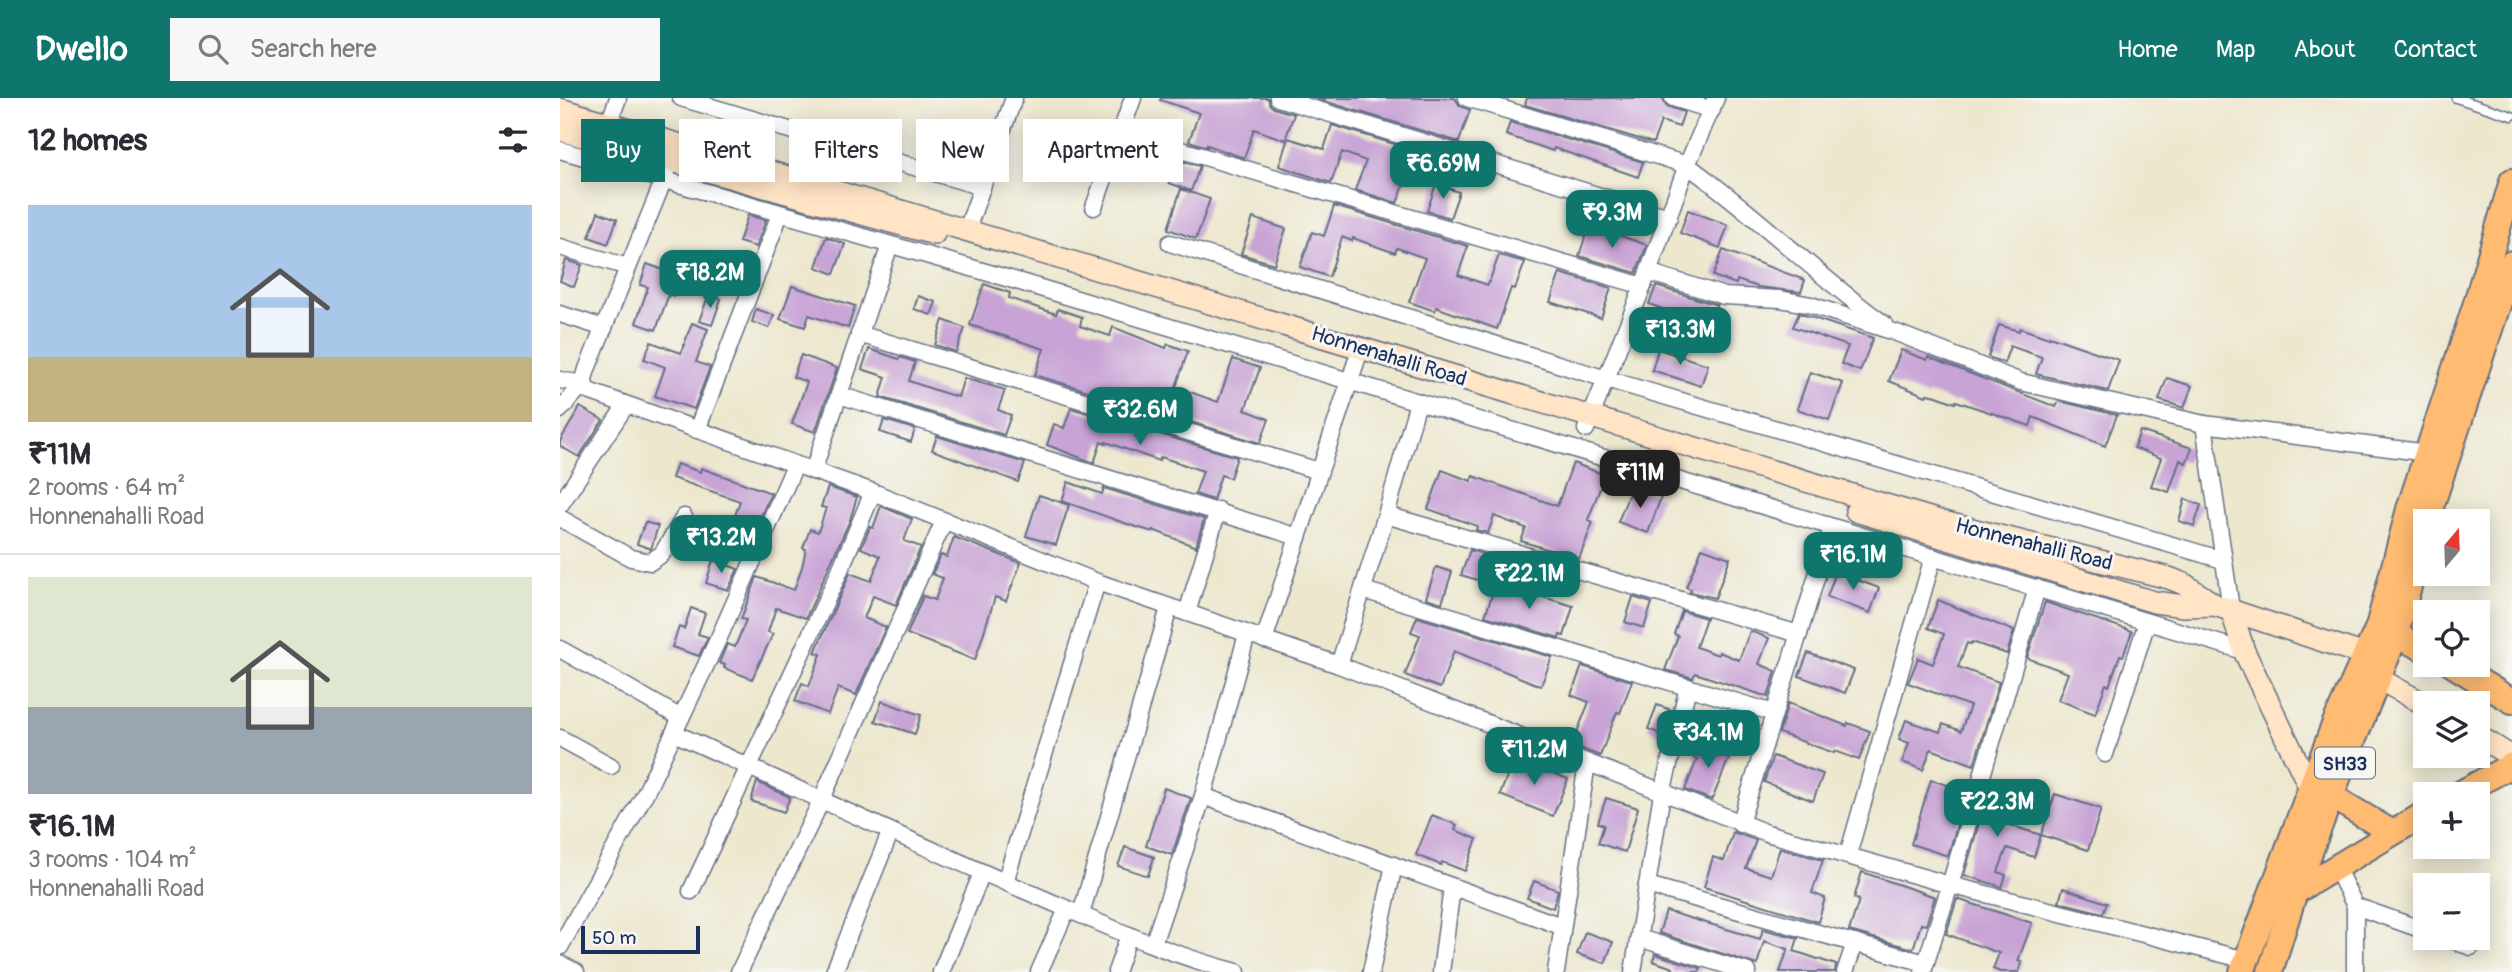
<!DOCTYPE html>
<meta charset="utf-8">
<style>
body{margin:0;font-family:Pangolin,sans-serif;background:#f7f7f7;color:#2b2b33;height:100vh;display:flex;flex-direction:column;font-size:26px;white-space:nowrap}
*{box-sizing:border-box;margin:0}
p{font-size:23px;color:#7c7c81}
.icon{flex:none;width:38px;height:38px;fill:none;stroke:currentColor;stroke-width:2;stroke-linecap:round;stroke-linejoin:round}
.map{position:relative;flex:1;overflow:hidden}
.side{display:flex;flex-direction:column;background:#fff;width:560px}
.side>*{flex:none}
.guide{position:absolute;left:21px;top:21px;width:665px;height:63px;display:flex;gap:14px}
.needle{width:46px;rotate:19deg}
.fabs{position:absolute;left:1853px;top:411px;display:grid;gap:14px}
.fabs a{display:grid;place-items:center;width:77px;height:77px;border-radius:0px;background:#fff;box-shadow:0 4px 18px #0003;font-size:35px}
.scale{position:absolute;left:21px;bottom:18px;width:119px;box-sizing:border-box;padding-left:7px;border:4px solid #1b2f5e;border-top:0;font-size:19px;line-height:24px;white-space:nowrap;color:#1b2f5e;-webkit-text-stroke:5px #f6f6f2;paint-order:stroke}
.price{position:absolute;translate:-50% -60px;padding:0 16px;border-radius:14px;background:#0f766e;color:#fff;font-size:23px;line-height:46px;filter:drop-shadow(0 2px 4px #0008)}
.price::after{content:'';position:absolute;left:50%;top:42px;width:21px;height:16px;margin-left:-10px;background:inherit;clip-path:polygon(0 0,100% 0,50% 100%)}
.price.on{background:#222;color:#fff}
ul{padding:0;list-style:none}
li{display:grid;align-content:center;gap:14px;height:371px;padding:0 28px}
li+li{border-top:2px solid #e1e1e2}
li span{display:grid;place-items:center;height:217px;border-radius:0px;color:#555}
li>.icon{margin-inline-start:auto}
span .icon{width:126px;height:126px;fill:#fffc;stroke-width:1}
li b{font-size:30px}
h2{display:flex;justify-content:space-between;align-items:center;height:84px;padding:0 28px;font-size:30px}
.tag{padding:0 24px;border-radius:0px;background:#fff;box-shadow:0 4px 18px #0003;font-size:24px;line-height:63px}
.tag.on{background:#0f766e;color:#fff}
header{display:flex;align-items:center;gap:42px;box-sizing:border-box;height:98px;padding:0 35px;background:#0f766e;color:#fff}
header strong{font-size:33px}
nav{display:flex;gap:38px;margin-inline-start:auto;font-size:24px}
.search{width:490px;height:63px;background:#f7f7f7;display:flex;align-items:center;gap:18px;box-sizing:border-box;padding:0 24px;border-radius:0px;color:#7c7c81;font-size:26px}
main{display:flex;flex:1;min-height:0}
.map>svg:first-child{display:block}
</style>
<header>
<strong>Dwello</strong>
<div class="search"><svg class="icon" aria-label="search" viewBox="0 0 24 24"><circle cx="10" cy="10" r="6"/><path d="M15 15l6 6"/></svg>Search here</div>
<nav><a>Home</a><a>Map</a><a>About</a><a>Contact</a></nav>
</header>
<main>
<section class="side">
<h2>12 homes<svg class="icon" aria-label="filters" viewBox="0 0 24 24"><path d="M4 7h16M4 17h16"/><circle cx="9" cy="7" r="2"/><circle cx="15" cy="17" r="2"/></svg></h2>
<ul>
<li><span style="background:linear-gradient(#a9c7e8 70%,#c2b280 0)"><svg class="icon" aria-label="home" viewBox="0 0 24 24"><path d="M3 11l9-7 9 7M6 9v11h12V9"/></svg></span><div><b>₹11M</b><p>2 rooms · 64 m²</p><p>Honnenahalli Road</p></div></li>
<li><span style="background:linear-gradient(#dfe7d0 60%,#9aa5b1 0)"><svg class="icon" aria-label="home" viewBox="0 0 24 24"><path d="M3 11l9-7 9 7M6 9v11h12V9"/></svg></span><div><b>₹16.1M</b><p>3 rooms · 104 m²</p><p>Honnenahalli Road</p></div></li>
</ul>
</section>
<div class="map">
<svg width="1952" height="874" viewBox="0 0 1952 874">
<rect width="100%" height="100%" fill="#f6f6f2"/>
<filter id="ink" filterUnits="userSpaceOnUse"><feTurbulence type="fractalNoise" baseFrequency=".0143" numOctaves="2"/><feDisplacementMap in="SourceGraphic" scale="14" xChannelSelector="R" yChannelSelector="G"/><feConvolveMatrix kernelMatrix="1 2 1 2 8 2 1 2 1" color-interpolation-filters="sRGB"/></filter>
<filter id="wash" filterUnits="userSpaceOnUse"><feTurbulence type="fractalNoise" baseFrequency=".00686" numOctaves="4" result="noise"/><feDisplacementMap in="SourceGraphic" scale="28" xChannelSelector="R" yChannelSelector="G"/><feGaussianBlur stdDeviation="1.57" result="paint"/><feColorMatrix in="noise" values="0 0 0 0 0 0 0 0 0 0 0 0 0 0 0 0 0 1.4 0 .05"/><feComposite in="paint" operator="in"/></filter>
<g filter="url(#wash)">
<rect width="100%" height="100%" fill="#ede7ce"/>
<g id="blocks">
<g fill="#c8a3d5">
<polygon points="601,0 708,0 710,7 714,10 734,16 725,42 694,31 684,60 647,47 647,49 629,43 639,15 600,2"/>
<polygon points="754,0 895,0 900,8 910,12 899,44"/>
<polygon points="967,0 1103,0 1106,8 1124,14 1119,29 1101,23 1093,45 965,7"/>
<polygon points="950,24 1083,64 1078,79 994,50 993,53 946,37"/>
<polygon points="772,27 857,53 837,105 795,92 806,63 782,54 771,85 719,68 728,40 764,51"/>
<polygon points="617,62 640,68 631,93 609,85"/>
<polygon points="876,86 899,94 890,120 867,113"/>
<polygon points="621,91 650,101 636,141 608,131"/>
<polygon points="774,108 908,148 898,177 928,187 939,157 965,164 955,191 951,190 937,231 876,209 875,213 849,204 865,160 837,150 835,155 793,140 792,143 782,139 769,179 740,169 752,134 764,138"/>
<polygon points="1128,112 1168,127 1160,150 1120,135"/>
<polygon points="38,114 57,121 48,146 29,139"/>
<polygon points="188,117 206,122 196,149 179,144"/>
<polygon points="693,120 726,131 714,166 681,156"/>
<polygon points="1029,127 1087,147 1076,175 1019,158"/>
<polygon points="266,139 285,146 274,176 256,169"/>
<polygon points="1163,152 1245,182 1241,194 1198,189 1177,182 1176,186 1153,178"/>
<polygon points="6,162 22,167 14,189 0,183"/>
<polygon points="87,166 121,178 114,198 109,196 96,232 76,225 88,189 80,187"/>
<polygon points="1000,175 1051,190 1041,220 990,204"/>
<polygon points="424,186 450,195 449,200 496,216 498,211 522,219 520,228 550,238 553,229 606,250 608,246 628,253 616,289 658,304 673,261 700,270 685,312 709,321 700,345 475,277 484,251 410,227"/>
<polygon points="232,188 295,208 288,230 249,217 245,229 220,221"/>
<polygon points="1096,188 1157,207 1149,228 1089,206"/>
<polygon points="149,196 161,201 152,227 139,223"/>
<polygon points="358,198 376,204 371,217 354,211"/>
<polygon points="196,211 214,217 209,230 192,224"/>
<polygon points="1239,215 1313,240 1300,273 1281,266 1288,248 1233,229"/>
<polygon points="383,222 405,230 396,254 375,247"/>
<polygon points="132,225 148,231 136,264 150,269 134,311 95,298 105,269 84,261 91,244 121,255"/>
<polygon points="1439,227 1459,233 1460,230 1489,240 1489,238 1559,262 1548,293 1476,276 1482,259 1450,248 1444,265 1428,259"/>
<polygon points="309,251 339,261 340,259 355,264 349,283 381,294 398,299 404,280 445,292 438,312 451,317 444,337 320,299 326,279 302,271"/>
<polygon points="1098,251 1148,267 1141,288 1092,272"/>
<polygon points="1341,252 1367,262 1368,259 1496,309 1499,303 1557,317 1545,348 1473,319 1470,328 1396,303 1395,305 1377,298 1367,296 1366,298 1329,283"/>
<polygon points="241,257 277,270 255,334 232,326 247,284 233,279"/>
<polygon points="1250,274 1283,285 1269,322 1237,311"/>
<polygon points="1607,280 1632,288 1624,310 1599,302"/>
<polygon points="20,309 43,322 19,359 0,348 0,343"/>
<polygon points="511,310 677,359 670,380 661,377 653,402 635,396 643,373 601,359 599,363 546,344 546,346 541,344 534,365 487,347 494,326 504,330"/>
<polygon points="324,322 355,331 351,344 320,334"/>
<polygon points="1580,333 1632,350 1626,365 1620,362 1609,394 1591,388 1601,360 1574,350"/>
<polygon points="377,338 465,365 458,384 372,352"/>
<polygon points="1013,365 1045,377 1028,422 1033,424 1019,461 961,443 966,430 934,418 928,435 916,432 917,428 868,411 882,372 911,383 913,378 997,408"/>
<polygon points="117,366 140,374 141,370 211,395 194,434 172,426 180,403 112,380"/>
<polygon points="508,384 542,396 544,390 644,421 636,449 593,432 593,434 570,427 502,403"/>
<polygon points="1072,388 1101,399 1088,435 1058,424"/>
<polygon points="268,389 297,399 290,422 246,520 216,510 208,534 213,536 192,581 164,570 165,567 159,565 167,546 175,549 186,522 181,521 197,479 234,492 242,469 246,451 243,450 250,431 258,434 266,410 261,409"/>
<polygon points="479,397 509,407 496,447 466,438"/>
<polygon points="1625,401 1641,407 1634,428 1619,423"/>
<polygon points="321,408 352,421 344,443 361,449 336,507 313,498 304,520 326,529 296,597 278,590 268,616 235,603 242,585 249,588 261,556 255,554 290,475 311,483 320,458 301,450 310,429 313,430"/>
<polygon points="85,424 98,428 91,451 77,446"/>
<polygon points="144,430 170,439 162,461 137,452"/>
<polygon points="394,439 461,465 446,503 435,499 415,562 347,536 363,498 375,502 383,480 372,476 381,457 387,459"/>
<polygon points="1142,450 1170,460 1155,500 1130,494 1131,491 1126,489"/>
<polygon points="910,452 929,458 921,483 901,477"/>
<polygon points="153,462 178,471 168,492 146,485"/>
<polygon points="876,469 892,474 882,505 866,500"/>
<polygon points="1276,474 1319,490 1310,515 1267,499"/>
<polygon points="936,485 1013,508 1004,538 1000,537 999,540 925,518"/>
<polygon points="1073,499 1092,505 1084,530 1065,524"/>
<polygon points="1378,502 1454,533 1447,556 1412,544 1411,546 1407,545 1398,569 1439,584 1414,667 1371,651 1363,672 1342,664 1349,645 1339,641 1346,622 1380,634 1383,626 1401,633 1410,608 1348,585 1358,560 1373,566 1384,536 1368,530"/>
<polygon points="1485,504 1572,533 1563,558 1560,557 1549,588 1546,586 1535,616 1498,602 1508,575 1467,560"/>
<polygon points="131,510 145,515 138,536 148,539 139,558 112,549 119,529 124,531"/>
<polygon points="1122,513 1146,520 1136,549 1158,557 1159,554 1179,562 1190,533 1209,540 1199,566 1216,573 1208,599 1135,575 1133,580 1105,572 1118,538 1114,536"/>
<polygon points="857,519 992,559 981,588 894,553 880,590 845,577 860,537 851,534"/>
<polygon points="1248,555 1294,572 1285,595 1239,578"/>
<polygon points="1022,568 1072,583 1060,615 1057,614 1040,658 1012,647 1029,604 1011,597"/>
<polygon points="322,603 361,617 355,636 315,623"/>
<polygon points="1228,605 1287,628 1288,625 1310,633 1299,662 1275,653 1274,655 1219,635"/>
<polygon points="1097,607 1111,612 1105,638 1088,631"/>
<polygon points="1140,643 1171,655 1152,702 1125,692 1137,661 1134,660"/>
<polygon points="1213,658 1263,676 1253,703 1204,684"/>
<polygon points="954,660 1008,681 993,718 940,697"/>
<polygon points="1371,682 1407,693 1388,758 1351,746"/>
<polygon points="197,684 230,699 224,714 191,703"/>
<polygon points="1430,687 1456,695 1446,726 1481,737 1474,759 1447,750 1438,774 1446,777 1442,789 1404,777"/>
<polygon points="604,690 631,700 612,757 586,748"/>
<polygon points="1495,696 1541,711 1528,752 1481,737"/>
<polygon points="1046,700 1078,710 1065,754 1038,745 1044,727 1038,725"/>
<polygon points="872,717 897,727 895,732 917,741 905,773 882,764 881,767 856,757"/>
<polygon points="1173,734 1196,742 1186,770 1211,778 1220,750 1263,762 1252,795 1265,800 1258,824 1144,789 1153,759 1164,763"/>
<polygon points="565,749 594,759 588,778 558,768"/>
<polygon points="1302,774 1375,799 1366,827 1361,826 1353,851 1289,833 1299,802 1294,800"/>
<polygon points="974,783 998,792 993,810 967,800"/>
<polygon points="1503,790 1547,805 1543,815 1499,804"/>
<polygon points="1397,801 1472,825 1458,863 1462,864 1459,874 1440,874 1433,871 1439,855 1386,836"/>
<polygon points="1106,813 1200,841 1203,831 1238,840 1234,853 1276,867 1275,874 1220,874 1228,851 1204,843 1197,867 1102,836 1099,835"/>
<polygon points="1025,834 1053,844 1045,865 1017,856"/>
<polygon points="1095,856 1141,870 1139,874 1112,874 1113,870 1093,863"/>
</g>
</g>
</g>
<g filter="url(#ink)">
<use href="#blocks" fill-opacity="0" stroke="#646f85" stroke-width="2"/>
<g fill="none" stroke-linecap="round" stroke-linejoin="round">
<g stroke="#646f85" stroke-width="11">
<polyline id="lane" points="1896,0 1952,18"/>
</g>
<g stroke="#646f85" stroke-width="19">
<g id="street">
<polyline points="121,0 422,89"/>
<polyline points="718,0 1109,119"/>
<path d="M907 0 1127 67C1196 116 1256 177 1324 226"/>
<polyline points="1113,0 1152,12"/>
<polyline points="49,25 58,0"/>
<polyline points="560,34 1083,188"/>
<polyline points="0,52 457,183 1684,553"/>
<polyline points="115,54 27,271 24,281 25,291 31,294 313,394 537,484 779,567 1207,735 1390,787 1686,862"/>
<polyline points="534,109 573,0"/>
<polyline points="407,131 454,0"/>
<polyline points="610,145 1046,281 1663,462"/>
<polyline points="0,149 68,169"/>
<polyline points="1088,174 1164,198 1220,201 1251,207 1337,235 1461,284 1644,326 1868,355"/>
<polyline points="0,216 44,230"/>
<polyline points="299,236 759,373"/>
<polyline points="0,282 23,286"/>
<polyline points="279,297 738,439"/>
<polyline points="0,312 23,286"/>
<polyline points="1644,326 1671,511"/>
<polyline points="1026,331 1083,188 1127,67 1156,0"/>
<polyline points="137,332 220,116"/>
<polyline points="253,373 330,147"/>
<polyline points="0,407 66,307"/>
<polyline points="826,417 1239,536"/>
<polyline points="0,420 71,460 90,464 102,456 124,419"/>
<polyline points="803,492 1214,615"/>
<polyline points="627,515 658,412"/>
<polyline points="704,542 797,261"/>
<polyline points="0,551 121,620"/>
<polyline points="779,567 826,417 858,304"/>
<path d="M114 635C232 688 349 743 468 794 536 823 605 856 677 874"/>
<polyline points="0,640 51,668"/>
<polyline points="1545,656 1587,524"/>
<polyline points="643,698 1001,828"/>
<polyline points="1180,726 1272,429"/>
<polyline points="1288,757 1373,459"/>
<polyline points="1776,769 1795,808 1795,874"/>
<polyline points="445,784 537,484"/>
<polyline points="1087,787 1365,865"/>
<polyline points="131,793 277,479 313,394"/>
<polyline points="1795,808 1866,833"/>
<polyline points="521,816 609,510"/>
<polyline points="1079,840 1188,874"/>
<polyline points="1886,840 1911,849"/>
<polyline points="593,846 643,698 687,536"/>
<polyline points="0,849 86,694 162,533 235,367"/>
<polyline points="0,866 16,874"/>
<polyline points="179,874 262,701 384,423"/>
<polyline points="274,874 330,735"/>
<polyline points="381,874 422,775"/>
<polyline points="479,874 507,811"/>
<polyline points="556,874 569,837"/>
<polyline points="811,874 834,767"/>
<polyline points="881,874 892,789"/>
<polyline points="996,874 1027,665"/>
<polyline points="1073,874 1102,695 1128,589"/>
<polyline points="1285,874 1295,845"/>
<polyline points="1363,874 1390,787 1477,490"/>
</g>
</g>
<g stroke="#646f85" stroke-width="24">
<g id="secondary">
<polyline points="0,11 1383,424 1609,480 1624,486 1655,507 1805,557"/>
<polyline points="0,32 374,136"/>
<polyline points="1296,413 1594,504 1624,508 1655,507"/>
<polyline points="1671,511 1684,553 1750,690"/>
<polyline points="1803,572 1866,607"/>
<polyline points="1918,638 1952,659"/>
</g>
</g>
<g stroke="#646f85" stroke-width="28">
<g id="primary">
<polyline points="1866,424 1952,165"/>
<polyline points="1821,530 1866,552"/>
<polyline points="1893,567 1952,603"/>
<polyline points="1899,696 1952,667"/>
<polyline points="1771,698 1831,734"/>
<polyline points="1735,794 1866,715"/>
<polyline points="1682,874 1774,627 1818,529 1849,411 1916,205 1952,83"/>
<polyline points="1710,874 1735,794 1771,698 1836,536 1866,426"/>
</g>
</g>
<use href="#lane" stroke="#fff" stroke-width="8"/>
<use href="#street" stroke="#fff" stroke-width="16"/>
<use href="#secondary" stroke="#ffe4c6" stroke-width="21"/>
<use href="#primary" stroke="#febb71" stroke-width="24"/>
</g>
</g>
<g text-anchor="middle" stroke-width="6" stroke-linejoin="round" paint-order="stroke">
<rect fill="#f6f6f2" stroke="#5d6b8a" stroke-width="2" x="1755" y="649.5" width="60" height="31" rx="5"/>
<g font-size="19" font-weight="bold" fill="#1b2f5e">
<text x="1785" y="672">SH33</text>
</g>
<g font-size="21" fill="#1b2f5e" stroke="#f6f6f2">
<text transform="translate(829 258) rotate(17)" y="7">Honnenahalli Road</text>
<text transform="translate(1474 446) rotate(14)" y="7">Honnenahalli Road</text>
</g>
</g>
</svg>
<div class="fabs">
<a><svg class="needle" viewBox="-14 -14 28 28"><path d="M0-13l5 13h-10z" fill="#e53935"/><path d="M0 13l5-13h-10z" fill="#7c7c81"/></svg></a>
<a><svg class="icon" aria-label="locate" viewBox="0 0 24 24"><circle cx="12" cy="12" r="6"/><path d="M12 2v4M12 18v4M2 12h4M18 12h4"/></svg></a>
<a><svg class="icon" aria-label="layers" viewBox="0 0 24 24"><path d="M12 4l9 5-9 5-9-5zM3 14l9 5 9-5"/></svg></a>
<a>+</a>
<a>−</a>
</div>
<div class="scale">50 m</div>
<b class="price" style="left:883px;top:103px">₹6.69M</b>
<b class="price" style="left:1052px;top:152px">₹9.3M</b>
<b class="price" style="left:150px;top:212px">₹18.2M</b>
<b class="price" style="left:1120px;top:269px">₹13.3M</b>
<b class="price" style="left:580px;top:349px">₹32.6M</b>
<b class="price on" style="left:1080px;top:412px">₹11M</b>
<b class="price" style="left:161px;top:477px">₹13.2M</b>
<b class="price" style="left:1293px;top:494px">₹16.1M</b>
<b class="price" style="left:969px;top:513px">₹22.1M</b>
<b class="price" style="left:1148px;top:672px">₹34.1M</b>
<b class="price" style="left:974px;top:689px">₹11.2M</b>
<b class="price" style="left:1437px;top:741px">₹22.3M</b>
<div class="guide">
<a class="tag on">Buy</a>
<a class="tag">Rent</a>
<a class="tag">Filters</a>
<a class="tag">New</a>
<a class="tag">Apartment</a>
</div>
</div>
</main>
